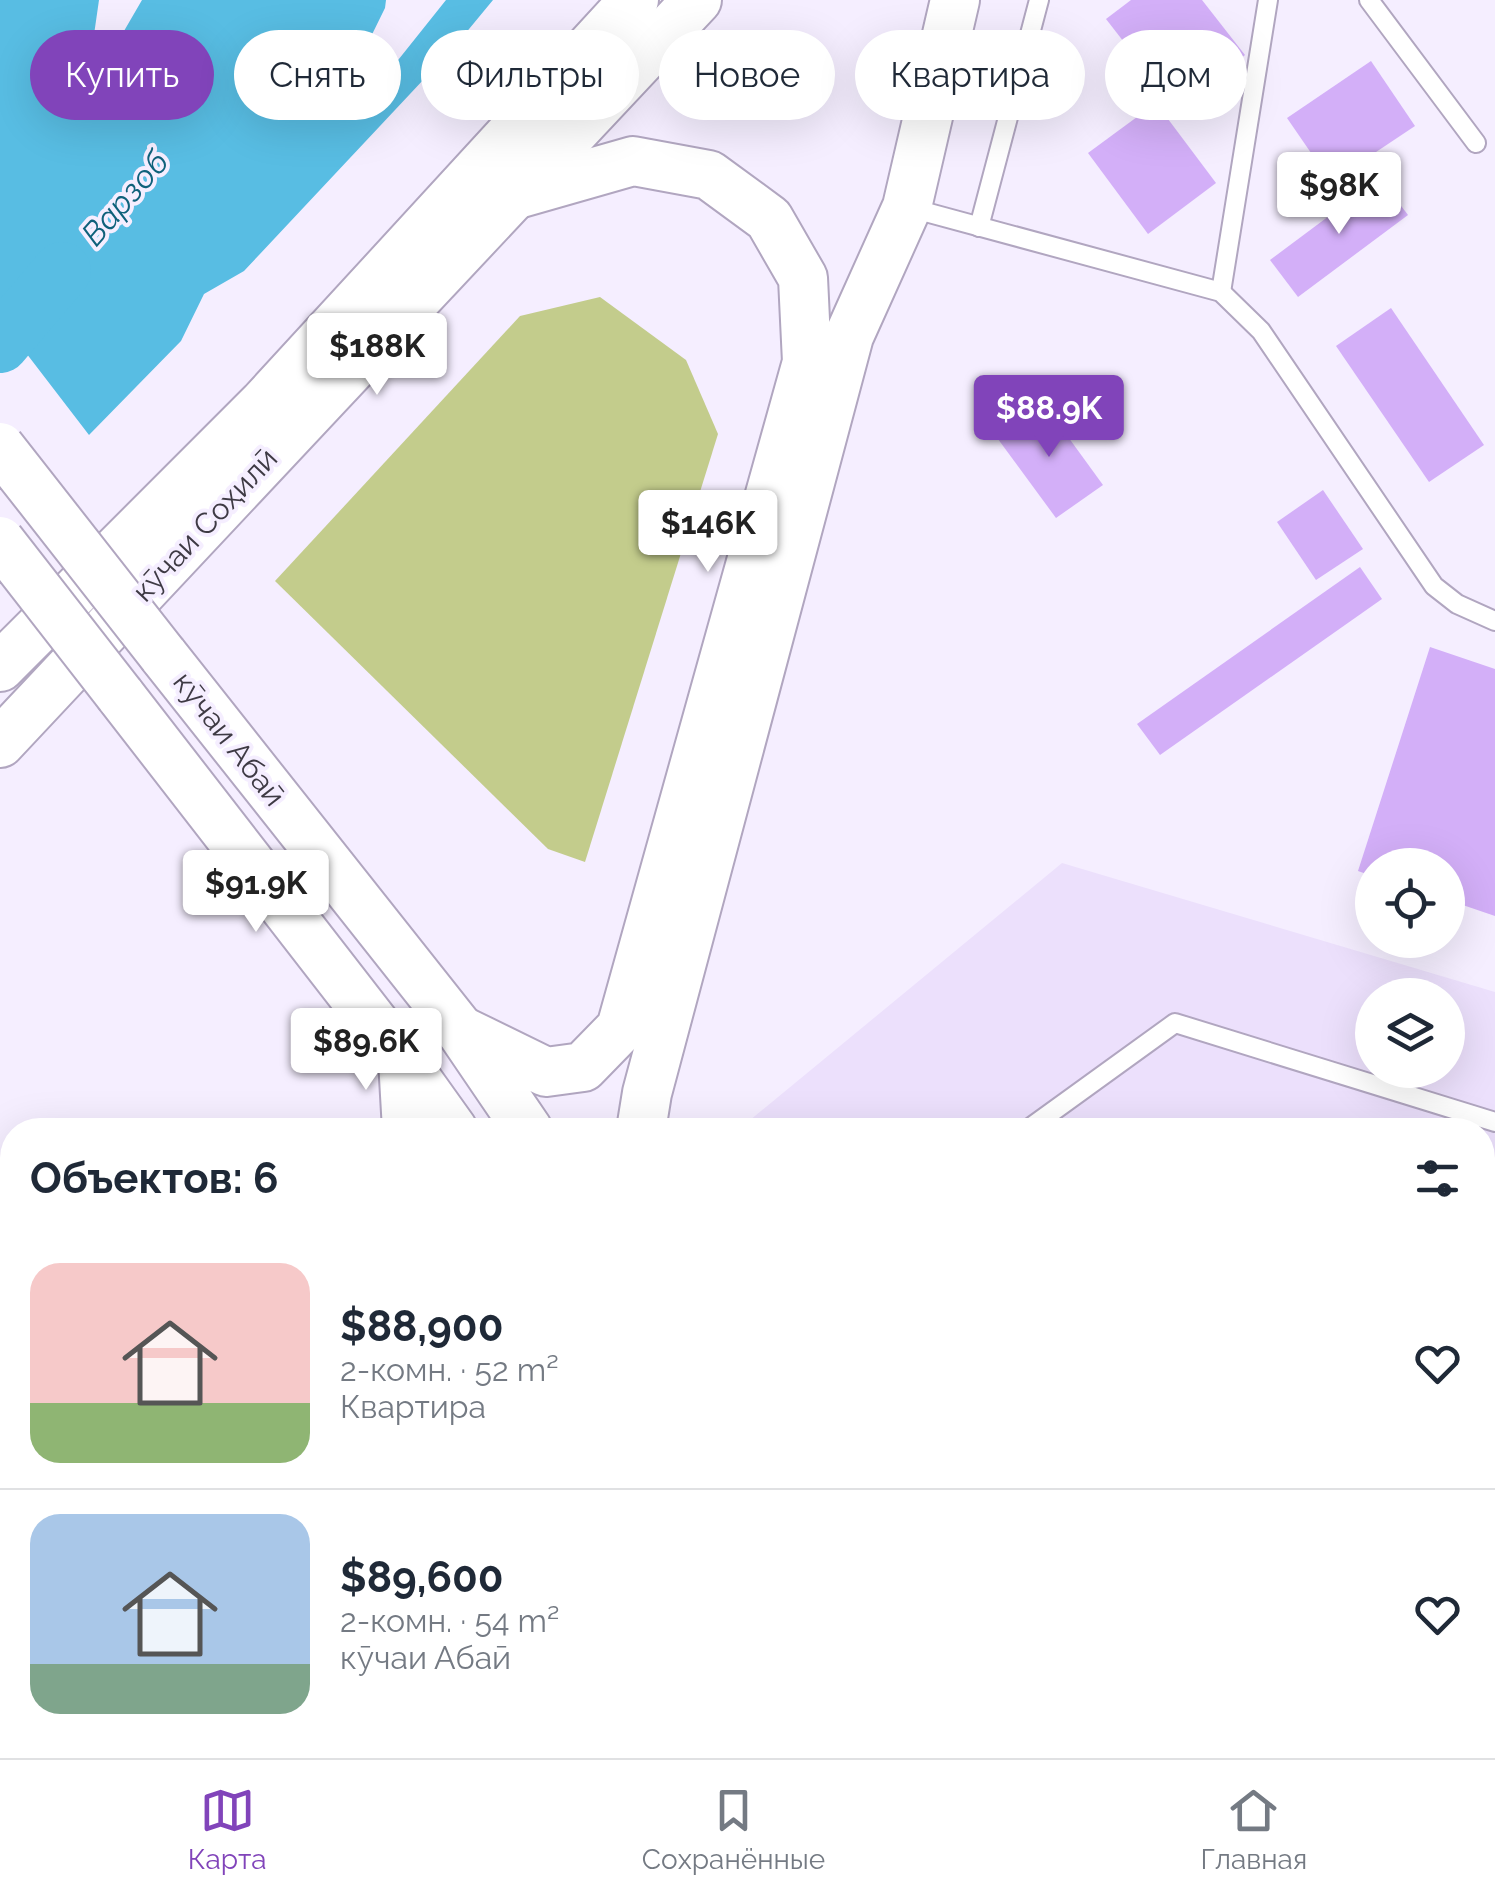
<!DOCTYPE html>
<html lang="ru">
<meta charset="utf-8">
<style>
body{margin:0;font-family:Raleway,sans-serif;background:#f2f2f3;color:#1f2937;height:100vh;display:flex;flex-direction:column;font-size:38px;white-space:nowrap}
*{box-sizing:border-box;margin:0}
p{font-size:32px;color:#747a83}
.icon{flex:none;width:55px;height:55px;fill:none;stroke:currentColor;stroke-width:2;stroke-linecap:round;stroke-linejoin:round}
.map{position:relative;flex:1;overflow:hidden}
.panel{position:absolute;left:0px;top:1118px;width:1495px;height:642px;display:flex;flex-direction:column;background:#fff;border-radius:40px 40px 0 0;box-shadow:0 10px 40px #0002}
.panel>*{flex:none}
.banner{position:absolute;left:30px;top:30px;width:1435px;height:90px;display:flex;gap:20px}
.controls{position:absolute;left:1355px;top:848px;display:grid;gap:20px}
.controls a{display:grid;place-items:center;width:110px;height:110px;border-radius:50%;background:#fff;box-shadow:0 10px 40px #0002;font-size:50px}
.price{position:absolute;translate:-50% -85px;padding:0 22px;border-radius:10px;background:#fff;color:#222;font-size:32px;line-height:65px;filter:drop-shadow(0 2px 5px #0008)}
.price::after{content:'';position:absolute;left:50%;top:60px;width:30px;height:22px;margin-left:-15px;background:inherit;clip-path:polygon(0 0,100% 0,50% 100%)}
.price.selected{background:#8144ba;color:#fff}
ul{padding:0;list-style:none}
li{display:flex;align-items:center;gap:30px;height:250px;padding:0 30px}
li+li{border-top:2px solid #e0e1e3}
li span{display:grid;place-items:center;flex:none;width:280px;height:200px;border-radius:30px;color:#555}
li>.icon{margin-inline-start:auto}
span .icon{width:120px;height:120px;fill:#fffc;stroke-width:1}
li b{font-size:42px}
h2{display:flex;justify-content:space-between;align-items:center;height:120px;padding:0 30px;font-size:42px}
.tag{padding:0 35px;border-radius:45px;background:#fff;box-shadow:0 10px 40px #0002;font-size:35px;line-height:90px}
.tag.selected{background:#8144ba;color:#fff}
.tabs{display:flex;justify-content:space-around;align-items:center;height:140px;border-top:2px solid #e0e1e3;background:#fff;font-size:28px;color:#747a83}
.tabs a{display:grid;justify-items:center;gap:5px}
.tabs .selected{color:#8144ba}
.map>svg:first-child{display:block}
</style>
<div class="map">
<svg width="1495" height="1758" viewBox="0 0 1495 1758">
<rect width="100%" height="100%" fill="#f5eeff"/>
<path fill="#ece0fc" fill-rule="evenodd" d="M1062 863 1495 992V1758H1050L1043 1748H1482V1130H738ZM1372 995H1448V1070H1372Z"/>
<polygon fill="#c3cc8c" points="600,297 686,360 718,434 585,862 548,849 275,581 520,316"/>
<polygon fill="#58bde3" points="0,0 99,0 82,118 106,62 142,0 386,0 385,8 333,114 367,99 446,0 493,0 455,46 244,271 204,294 181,341 89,435 0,319"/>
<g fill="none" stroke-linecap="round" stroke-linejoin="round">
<polyline stroke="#58bde3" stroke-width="58" points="0,344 62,271"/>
</g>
<g fill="#d3aff8">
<polygon points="1131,0 1202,0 1245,55 1176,109 1106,19"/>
<polygon points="1371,61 1415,126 1331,182 1287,118"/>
<polygon points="1156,103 1216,183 1148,234 1088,153"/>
<polygon points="1380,178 1408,215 1298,297 1270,260"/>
<polygon points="1391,308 1484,445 1429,482 1336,346"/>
<polygon points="1042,401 1103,485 1056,518 995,435"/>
<polygon points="1323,490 1363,549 1316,580 1277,522"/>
<polygon points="1360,567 1382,599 1160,755 1137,724"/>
<polygon points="1430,647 1495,669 1495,916 1448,900 1448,865 1372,865 1372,876 1358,871"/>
</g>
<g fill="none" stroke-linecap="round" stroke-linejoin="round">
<g stroke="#b1a6c0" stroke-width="22">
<g id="service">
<polyline points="1369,0 1476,143"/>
<polyline points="907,207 1221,292 1261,331 1434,586 1457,604 1495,621"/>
<polyline points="979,227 1039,0"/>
<polyline points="1221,292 1268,0"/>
<polyline points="1027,1130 1175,1023 1495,1122"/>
<polyline points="713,1748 720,1758"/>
<polyline points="768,1748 774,1758"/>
</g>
</g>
<g stroke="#b1a6c0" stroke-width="38">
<polyline id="minor" points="262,1758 277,1748"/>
</g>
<g stroke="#b1a6c0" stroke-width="52">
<g id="secondary">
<polyline points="163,655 460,1030 528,1130"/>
<polyline points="0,667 263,404 634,0"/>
<polyline points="120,695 403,1060 453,1130"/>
<polyline points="0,743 697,0"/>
<polyline points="460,1030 546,1072 583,1067 621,1028 807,362 803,278 769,219 709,175 633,161 514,195"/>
<polyline points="403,1060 407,1130"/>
<polyline points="641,1130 647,1093 849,336 907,207 955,0"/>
<polyline points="0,1192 12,1199"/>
<polyline points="0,1268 12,1268"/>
<polyline points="875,1748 881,1758"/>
<polyline points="951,1748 958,1758"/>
</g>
</g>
<use href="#service" stroke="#fff" stroke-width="18"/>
<use href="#minor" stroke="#fff" stroke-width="32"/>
<use href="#secondary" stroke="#fff" stroke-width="48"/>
<g stroke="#b1a6c0" stroke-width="52" stroke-linecap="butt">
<g id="secondary-bridge">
<polyline points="0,447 163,655"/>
<polyline points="0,541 120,695"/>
</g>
</g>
<use href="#secondary-bridge" stroke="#fff" stroke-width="48"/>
</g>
<g text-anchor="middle" stroke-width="8" stroke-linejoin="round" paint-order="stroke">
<g font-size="30" fill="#3e3a44" stroke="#f5eeff">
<text transform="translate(205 525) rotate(-47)" y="10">кӯчаи Соҳилӣ</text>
<text transform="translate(229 739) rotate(52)" y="10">кӯчаи Абаӣ</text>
</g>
<g font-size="32" font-style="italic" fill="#0f617b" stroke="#f5eeff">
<text transform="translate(125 198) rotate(-49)" y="11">Варзоб</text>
</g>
</g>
</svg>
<div class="controls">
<a><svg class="icon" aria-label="locate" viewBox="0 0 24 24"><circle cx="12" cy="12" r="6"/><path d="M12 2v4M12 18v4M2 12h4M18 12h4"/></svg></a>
<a><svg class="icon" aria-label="layers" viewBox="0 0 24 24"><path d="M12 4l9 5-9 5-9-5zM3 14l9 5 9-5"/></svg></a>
</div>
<b class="price" style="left:1339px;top:237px">$98K</b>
<b class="price" style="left:377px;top:398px">$188K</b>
<b class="price selected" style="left:1049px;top:460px">$88.9K</b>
<b class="price" style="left:708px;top:575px">$146K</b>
<b class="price" style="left:256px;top:935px">$91.9K</b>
<b class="price" style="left:366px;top:1093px">$89.6K</b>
<div class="banner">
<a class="tag selected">Купить</a>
<a class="tag">Снять</a>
<a class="tag">Фильтры</a>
<a class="tag">Новое</a>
<a class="tag">Квартира</a>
<a class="tag">Дом</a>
</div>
<section class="panel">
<h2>Объектов: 6<svg class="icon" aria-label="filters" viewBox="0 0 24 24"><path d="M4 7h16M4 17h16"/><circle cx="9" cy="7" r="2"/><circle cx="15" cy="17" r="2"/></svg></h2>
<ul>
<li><span style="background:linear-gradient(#f6c9c9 70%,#8fb573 0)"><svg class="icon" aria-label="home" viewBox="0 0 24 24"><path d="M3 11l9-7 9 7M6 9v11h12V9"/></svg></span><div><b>$88,900</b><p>2-комн. · 52 m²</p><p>Квартира</p></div><svg class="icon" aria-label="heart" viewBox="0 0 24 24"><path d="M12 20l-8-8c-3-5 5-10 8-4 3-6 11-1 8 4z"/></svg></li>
<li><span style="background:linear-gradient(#a9c7e8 75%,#7fa58c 0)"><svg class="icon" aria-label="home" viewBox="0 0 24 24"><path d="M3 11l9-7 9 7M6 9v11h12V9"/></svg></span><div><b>$89,600</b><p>2-комн. · 54 m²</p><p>кӯчаи Абаӣ</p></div><svg class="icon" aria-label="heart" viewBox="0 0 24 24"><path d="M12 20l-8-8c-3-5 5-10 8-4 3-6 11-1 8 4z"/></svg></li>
</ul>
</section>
</div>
<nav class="tabs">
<a class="selected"><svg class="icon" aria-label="map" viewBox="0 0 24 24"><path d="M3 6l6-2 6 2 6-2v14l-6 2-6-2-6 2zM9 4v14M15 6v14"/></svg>Карта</a>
<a><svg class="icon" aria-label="saved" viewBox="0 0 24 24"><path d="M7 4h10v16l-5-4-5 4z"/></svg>Сохранённые</a>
<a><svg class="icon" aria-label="home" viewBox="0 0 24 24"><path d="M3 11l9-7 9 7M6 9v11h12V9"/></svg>Главная</a>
</nav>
